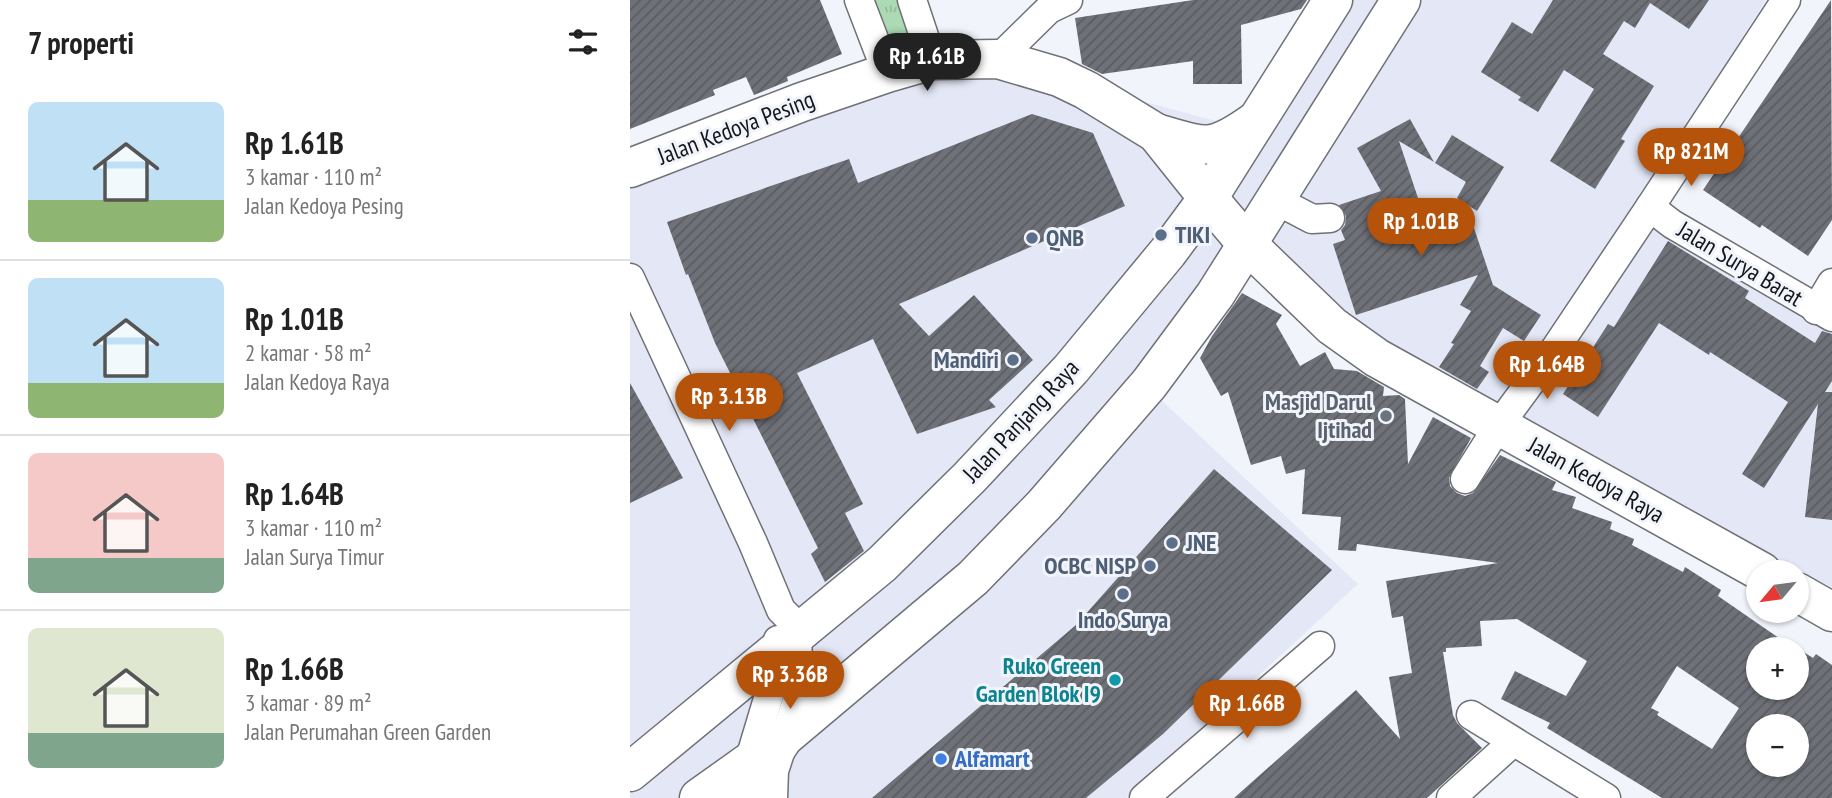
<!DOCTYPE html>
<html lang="id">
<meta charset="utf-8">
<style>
body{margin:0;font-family:"PT Sans Narrow",sans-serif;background:#f2f2f2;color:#222;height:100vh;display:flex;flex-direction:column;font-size:26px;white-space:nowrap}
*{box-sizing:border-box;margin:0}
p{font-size:23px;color:#767676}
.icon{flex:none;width:38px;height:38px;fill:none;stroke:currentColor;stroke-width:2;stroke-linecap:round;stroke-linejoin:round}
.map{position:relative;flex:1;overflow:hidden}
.drawer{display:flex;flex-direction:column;background:#fff;width:630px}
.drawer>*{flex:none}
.needle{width:46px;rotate:241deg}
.buttons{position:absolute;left:1116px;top:560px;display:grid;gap:14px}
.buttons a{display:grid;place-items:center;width:63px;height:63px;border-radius:50%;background:#fff;box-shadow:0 2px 5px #0004;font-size:35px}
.price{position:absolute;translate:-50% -60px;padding:0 16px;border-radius:24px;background:#b45309;color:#fff;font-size:23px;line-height:46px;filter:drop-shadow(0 2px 4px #0008)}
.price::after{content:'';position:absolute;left:50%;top:42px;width:21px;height:16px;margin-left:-10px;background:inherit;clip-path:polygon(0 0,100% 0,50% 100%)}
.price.on{background:#222;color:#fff}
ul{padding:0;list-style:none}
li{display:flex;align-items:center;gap:21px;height:175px;padding:0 28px}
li+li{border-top:2px solid #e0e0e0}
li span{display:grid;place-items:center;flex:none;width:196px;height:140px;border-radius:10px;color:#555}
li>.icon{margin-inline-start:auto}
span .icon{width:84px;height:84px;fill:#fffc;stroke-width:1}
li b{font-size:30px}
h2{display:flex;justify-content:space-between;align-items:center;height:84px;padding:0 28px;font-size:30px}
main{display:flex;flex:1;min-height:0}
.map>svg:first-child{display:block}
</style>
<main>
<section class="drawer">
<h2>7 properti<svg class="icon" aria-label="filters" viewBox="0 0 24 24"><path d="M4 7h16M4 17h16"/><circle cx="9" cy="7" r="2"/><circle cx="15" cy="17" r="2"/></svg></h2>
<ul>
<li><span style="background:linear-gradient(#bfe0f5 70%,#8fb573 0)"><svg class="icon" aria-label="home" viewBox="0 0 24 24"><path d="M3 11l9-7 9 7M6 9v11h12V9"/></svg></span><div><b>Rp 1.61B</b><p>3 kamar · 110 m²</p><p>Jalan Kedoya Pesing</p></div></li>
<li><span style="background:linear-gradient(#bfe0f5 75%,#8fb573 0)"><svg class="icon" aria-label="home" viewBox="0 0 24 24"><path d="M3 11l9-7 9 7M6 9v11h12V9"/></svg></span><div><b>Rp 1.01B</b><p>2 kamar · 58 m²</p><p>Jalan Kedoya Raya</p></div></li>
<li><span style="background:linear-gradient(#f6c9c9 75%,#7fa58c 0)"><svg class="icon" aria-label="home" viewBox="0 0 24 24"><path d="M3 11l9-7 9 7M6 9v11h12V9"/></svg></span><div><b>Rp 1.64B</b><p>3 kamar · 110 m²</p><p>Jalan Surya Timur</p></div></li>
<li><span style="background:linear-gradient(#dfe7d0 75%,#7fa58c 0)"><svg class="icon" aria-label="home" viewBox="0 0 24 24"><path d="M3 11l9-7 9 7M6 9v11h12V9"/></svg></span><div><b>Rp 1.66B</b><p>3 kamar · 89 m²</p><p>Jalan Perumahan Green Garden</p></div></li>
</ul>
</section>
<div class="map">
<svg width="1202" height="798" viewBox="0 0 1202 798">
<defs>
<pattern id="park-tufts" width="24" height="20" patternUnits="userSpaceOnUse" patternTransform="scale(1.75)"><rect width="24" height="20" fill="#acdab3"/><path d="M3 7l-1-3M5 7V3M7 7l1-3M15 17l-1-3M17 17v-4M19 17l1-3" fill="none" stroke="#93ba99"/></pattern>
<pattern id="building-hatch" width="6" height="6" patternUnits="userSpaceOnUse" patternTransform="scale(1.75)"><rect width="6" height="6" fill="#6f7178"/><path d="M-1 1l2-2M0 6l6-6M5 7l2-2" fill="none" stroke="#5a5c61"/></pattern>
</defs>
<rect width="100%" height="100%" fill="#f1f4fb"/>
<polygon fill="#e4e8f6" points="699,0 1136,0 1005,209 1202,318 1202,632 1163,611 1167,611 1167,572 1129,572 1129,592 1068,558 773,369 631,248 525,394 728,584 496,798 0,798 0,150 312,42 489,95 638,135"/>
<polygon fill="url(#park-tufts)" points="214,0 294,0 312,42 239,66"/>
<g fill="url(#building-hatch)" fill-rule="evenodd">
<polygon points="0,0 190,0 212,54 157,77 158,81 124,95 116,77 83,90 85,95 0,129"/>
<polygon points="563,0 677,0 671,9 611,25 612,84 563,84 563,61 472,74 452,64 445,18"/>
<polygon points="923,0 1079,0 1059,29 1020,3 1005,28 994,21 973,54 1024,86 991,139 995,141 965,189 920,161 964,89 934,70 908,112 888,100 891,97 851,72 882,22 902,34"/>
<polygon points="1201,0 1202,220 1178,256 1132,225 1130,228 1073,190"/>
<polygon points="402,114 463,133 495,206 269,304 299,336 344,295 403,360 359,400 366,407 287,434 243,339 167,373 233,504 215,513 234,551 195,582 181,554 188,548 85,343 58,274 56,275 37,222 219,159 228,183"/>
<polygon points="780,119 804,162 769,141 802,240 805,234 842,222 863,285 911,315 894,341 873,328 850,366 859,372 847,389 809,367 824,344 821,343 841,311 830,305 848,275 726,315 703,244 715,240 711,230 715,225 716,216 709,205 751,191 727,148"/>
<polygon points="822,135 874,167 847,211 827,198 836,182 805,163"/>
<polygon points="1038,241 1119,291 1115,298 1185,343 1192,331 1202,334 1202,381 1195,392 1202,392 1202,520 1175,517 1188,404 1134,488 1112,474 1158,402 1080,352 1079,355 1029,323 968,417 933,394 978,324 984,327"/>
<path d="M612 293 652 315 646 324 670 366 695 352 704 369 727 371 754 387 753 396 769 395 775 399 778 464 803 417 841 438 819 478 820 486 827 493 835 496 843 493 870 455 926 482 922 490 946 497 942 508 982 522 980 529 1004 539 1002 545 1053 572 1055 567 1091 590 1088 596 1165 649H1129V688H1167V648L1183 658 1186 654 1202 665V798H1032L917 728 920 723 871 699 885 671 936 696 957 661 887 619 850 621 852 646 816 648V652H813L823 715 827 723 852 748 797 798H604L726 690 770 739 759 677 782 673 773 616 762 618 756 581 868 563 727 544 726 551 708 550 711 517 672 514 675 469 656 474 651 456 621 465 598 392 591 396 570 358 582 336ZM1047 666 1109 708 1082 749 1027 715 1029 712 1021 708ZM1129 726H1167V765H1129Z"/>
<polygon points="0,383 53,478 0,503"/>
<polygon points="584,469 702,570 533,734 456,798 242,798 446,625"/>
</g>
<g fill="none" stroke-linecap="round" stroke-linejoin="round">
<g stroke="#6f7177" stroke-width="31">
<g id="street">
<polyline points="229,0 257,73"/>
<polyline points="282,0 302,60"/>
<polyline points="368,59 419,9 438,0"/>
<polyline points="644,199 682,219 700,218"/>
<polyline points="1020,207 1042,224 1202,317"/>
<polyline points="0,278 123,543 151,610 163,622 167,633 169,694 144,771 143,798"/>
<polyline points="1186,310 1202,283"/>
<polyline points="835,479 869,425 925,349 1020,207 1156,0"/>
<polyline points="841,715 976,798"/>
<polyline points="120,771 122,752 143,682 148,640"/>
<polyline points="514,798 690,646"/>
<polyline points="821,798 883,742"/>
</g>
</g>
<g stroke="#6f7177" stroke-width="41">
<g id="secondary">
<polyline points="0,168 172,102 257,73 302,60 368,59 429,77 456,90 526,133 578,198 616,243 702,326 747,358 1132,572"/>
<polyline points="1167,592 1202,612"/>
<polyline points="110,798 120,788 152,740"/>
</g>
</g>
<g stroke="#6f7177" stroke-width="41">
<g id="primary">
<path d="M526 133C576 147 580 153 624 122"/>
<polyline points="0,772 252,564 340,477 441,369 538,252 578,198 703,0"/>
<polyline points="69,798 153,738 343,578 414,505 519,384 585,295 771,0"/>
</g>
</g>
<use href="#street" stroke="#fff" stroke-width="28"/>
<use href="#secondary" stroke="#fff" stroke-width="38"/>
<use href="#primary" stroke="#fff" stroke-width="38"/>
</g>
<g fill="#5c6f8a" stroke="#f1f4fb" stroke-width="2.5">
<circle cx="531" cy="235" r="7"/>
<circle cx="402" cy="238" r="7"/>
<circle cx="383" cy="360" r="7"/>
<circle cx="542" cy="543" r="7"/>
<circle cx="520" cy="566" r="7"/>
<circle cx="493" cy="594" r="7"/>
</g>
<circle fill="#6b7280" stroke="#f1f4fb" stroke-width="2.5" cx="756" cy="416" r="7"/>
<circle fill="#0f9aa8" stroke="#f1f4fb" stroke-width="2.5" cx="485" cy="680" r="7"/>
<circle fill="#3f7fe0" stroke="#f1f4fb" stroke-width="2.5" cx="311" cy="759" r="7"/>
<g text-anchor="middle" stroke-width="6" stroke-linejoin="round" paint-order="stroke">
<g font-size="24" fill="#151618" stroke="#f1f4fb">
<text transform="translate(106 128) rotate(-21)" y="8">Jalan Kedoya Pesing</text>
<text transform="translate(1110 264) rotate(31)" y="8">Jalan Surya Barat</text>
<text transform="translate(391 421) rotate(-47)" y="8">Jalan Panjang Raya</text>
<text transform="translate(966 480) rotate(29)" y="8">Jalan Kedoya Raya</text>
</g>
<g font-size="24" font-weight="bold" fill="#4e5e75" stroke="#f1f4fb" text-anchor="start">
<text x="545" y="243">TIKI</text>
<text x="416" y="246">QNB</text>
<text x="369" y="368" text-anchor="end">Mandiri</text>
<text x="556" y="551">JNE</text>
<text x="506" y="574" text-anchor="end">OCBC NISP</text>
<text x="493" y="628" text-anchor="middle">Indo Surya</text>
</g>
<g font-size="24" font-weight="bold" fill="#5b616d" stroke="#f1f4fb" text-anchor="end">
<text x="742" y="410">Masjid Darul<tspan x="742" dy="28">Ijtihad</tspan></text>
</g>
<g font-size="24" font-weight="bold" fill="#0d838f" stroke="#f1f4fb" text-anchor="end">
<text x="471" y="674">Ruko Green<tspan x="471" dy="28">Garden Blok I9</tspan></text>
</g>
<g font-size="24" font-weight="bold" fill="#366cbe" stroke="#f1f4fb" text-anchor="start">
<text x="325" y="767">Alfamart</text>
</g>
</g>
</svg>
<div class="buttons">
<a><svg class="needle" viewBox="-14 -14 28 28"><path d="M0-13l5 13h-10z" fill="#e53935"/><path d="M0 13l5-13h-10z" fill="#767676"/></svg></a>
<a>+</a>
<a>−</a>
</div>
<b class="price on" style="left:297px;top:93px">Rp 1.61B</b>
<b class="price" style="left:1061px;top:188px">Rp 821M</b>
<b class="price" style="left:791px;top:258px">Rp 1.01B</b>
<b class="price" style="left:917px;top:401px">Rp 1.64B</b>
<b class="price" style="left:99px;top:433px">Rp 3.13B</b>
<b class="price" style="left:160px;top:711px">Rp 3.36B</b>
<b class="price" style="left:617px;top:740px">Rp 1.66B</b>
</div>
</main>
